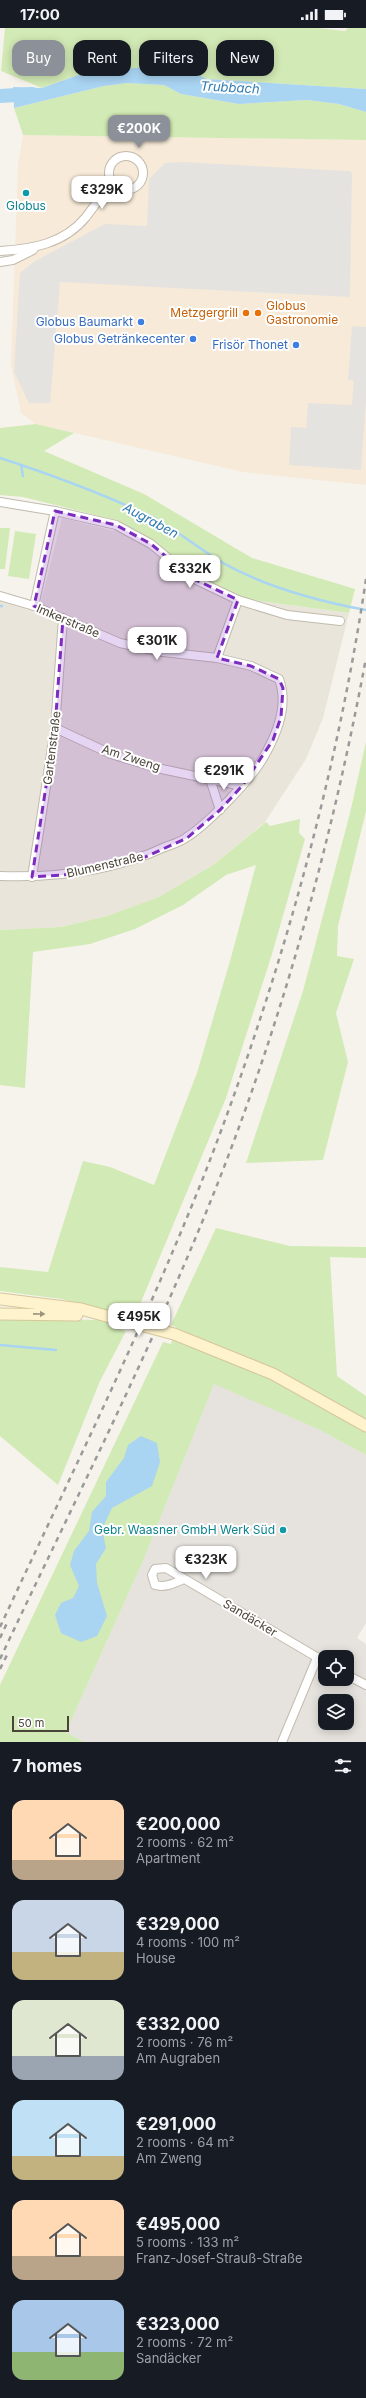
<!DOCTYPE html>
<meta charset="utf-8">
<style>
body{margin:0;font-family:Inter,sans-serif;background:#20242c;color:#f1f3f6;height:100vh;display:flex;flex-direction:column;font-size:15px;white-space:nowrap}
*{box-sizing:border-box;margin:0}
p{font-size:13px;color:#9ea1a6}
.icon{flex:none;width:22px;height:22px;fill:none;stroke:currentColor;stroke-width:2;stroke-linecap:round;stroke-linejoin:round}
.map{position:relative;height:1714px;overflow:hidden}
.side{display:flex;flex-direction:column;background:#171b24;flex:1}
.side>*{flex:none}
.top-card{position:absolute;left:12px;top:12px;width:342px;height:36px;display:flex;gap:8px}
.buttons{position:absolute;left:318px;top:1622px;display:grid;gap:8px}
.buttons a{display:grid;place-items:center;width:36px;height:36px;border-radius:8px;background:#171b24;box-shadow:0 2px 10px #0003;font-size:20px}
.scale{position:absolute;left:12px;bottom:10px;width:57px;box-sizing:border-box;padding-left:4px;border:2px solid #4b4439;border-top:0;font-size:11px;line-height:14px;white-space:nowrap;color:#4b4439;-webkit-text-stroke:3px #fff;paint-order:stroke}
.price{position:absolute;translate:-50% -34px;padding:0 9px;border-radius:8px;background:#fff;color:#222;font-size:13px;line-height:26px;filter:drop-shadow(0 1px 2px #0008)}
.price::after{content:'';position:absolute;left:50%;top:24px;width:12px;height:9px;margin-left:-6px;background:inherit;clip-path:polygon(0 0,100% 0,50% 100%)}
.price.current{background:#8c9099;color:#fff}
ul{padding:0;list-style:none}
li{display:flex;align-items:center;gap:12px;height:100px;padding:0 12px}
li span{display:grid;place-items:center;flex:none;width:112px;height:80px;border-radius:12px;color:#555}
li>.icon{margin-inline-start:auto}
span .icon{width:48px;height:48px;fill:#fffc;stroke-width:1}
li b{font-size:17px}
h2{display:flex;justify-content:space-between;align-items:center;height:48px;padding:0 12px;font-size:17px}
.pill{padding:0 14px;border-radius:12px;background:#171b24;box-shadow:0 2px 10px #0003;font-size:14px;line-height:36px}
.pill.current{background:#8c9099;color:#fff}
.status{display:flex;justify-content:space-between;align-items:center;height:28px;padding:0 20px;background:#171b24;direction:ltr}
.status svg{height:11px;fill:currentColor}
.map>svg:first-child{display:block}
</style>
<div class="status"><b>17:00</b><svg viewBox="0 0 49 12"><path d="M0 12V9h3v3zM5 12V6h3v6zM10 12V3h3v9zM15 12V0h3v12zM26 1h20v11H26zM47 4h2v5h-2z"/></svg></div>
<div class="map">
<svg width="366" height="1714" viewBox="0 0 366 1714">
<rect width="100%" height="100%" fill="#f6f3ec"/>
<polygon fill="#eae5da" points="62,490 122,505 237,570 349,585 323,690 306,731 265,794 213,837 159,869 107,888 61,899 0,902 0,573 38,585"/>
<polygon fill="#f7ead8" points="23,107 366,112 366,457 243,444 36,396 21,385 11,338 18,137"/>
<path fill="#e6e2dd" fill-rule="evenodd" d="M214 1355 318 1401 366 1427V1595L357 1610 366 1616V1714H84L66 1704 143 1533ZM325 1629H347V1651H325ZM325 1673H347V1695H325Z"/>
<g fill="#d2eab5">
<polygon points="5,0 317,0 345,3 348,0 366,0 366,61 207,51 192,44 84,45 42,60 1,43"/>
<polygon points="127,55 164,57 181,66 239,76 307,72 339,76 366,84 366,112 23,107 14,80 104,58"/>
<polygon points="36,396 74,405 44,423 144,466 252,530 355,561 349,585 237,570 183,538 116,492 23,469 0,467 0,400"/>
<polygon points="0,500 10,500 5,541 0,541"/>
<polygon points="15,503 36,506 29,551 8,548"/>
<polygon points="366,714 366,783 338,898 337,928 354,931 336,985 348,1034 323,1132 246,1135 303,963 350,785"/>
<polygon points="300,791 299,805 305,811 272,926 226,1070 136,1286 113,1280 111,1284 61,1271 0,1263 0,1239 48,1244 83,1133 110,1139 154,1157 197,1045 230,933 256,837 226,847 183,877 135,901 90,916 33,924 25,1060 0,1057 0,902 61,899 107,888 159,869 213,837 266,794 270,798"/>
<polygon points="216,1200 290,1218 366,1219 366,1230 330,1229 337,1348 366,1368 366,1427 318,1401 214,1356 143,1533 66,1704 84,1714 0,1714 0,1657 163,1314 171,1316 176,1299 171,1297"/>
<polygon points="0,1291 109,1292 108,1297 126,1303 100,1353 58,1457 0,1408"/>
</g>
<g fill="#e5e3e0">
<polygon points="181,134 349,143 352,145 350,269 60,254 50,375 29,375 14,344 20,245 35,233 105,196 147,198 149,151 165,135"/>
<polygon points="352,298 366,299 366,373 361,442 289,437 291,399 306,400 308,375 352,377 354,353 348,352"/>
<polygon points="349,1651 366,1661 366,1673 351,1664"/>
</g>
<g fill="#a9d4f2">
<polygon points="175,36 207,51 366,61 366,84 339,76 307,72 239,76 181,66 164,57 127,55 104,58 14,80 13,59 42,60 84,45"/>
<polygon points="141,1408 157,1415 160,1434 152,1458 112,1480 102,1501 106,1520 96,1536 97,1555 107,1588 97,1608 81,1614 61,1605 55,1587 61,1575 73,1570 79,1558 70,1537 74,1523 89,1503 92,1484 106,1468 106,1454 124,1430 128,1417"/>
</g>
<g fill="none" stroke-linecap="round" stroke-linejoin="round">
<g stroke="#a9d4f2" stroke-width="2.5">
<path d="M0 430C52 447 103 466 152 489 177 502 199 521 223 535 266 559 318 573 366 582"/>
<polyline points="21,437 23,448"/>
<polyline points="0,578 2,578"/>
<polyline points="0,1317 56,1322"/>
</g>
<polyline stroke="#a9d4f2" stroke-width="14" points="0,68 32,66"/>
<g stroke="#c2bbae" stroke-width="10">
<g id="street">
<circle cx="126" cy="145" r="17"/>
<path d="M0 223C32 221 64 216 86 189 95 177 102 166 113 157"/>
<polyline points="0,234 13,232 33,222"/>
<polyline points="0,474 55,483 116,497 151,516 192,550 238,572 287,587 340,593"/>
<polyline points="0,568 34,578 120,615 163,624 217,630 238,572"/>
<polyline points="34,578 55,483"/>
<polyline points="55,700 111,726 157,740 242,758"/>
<polyline points="210,751 220,782"/>
<path d="M0 848C57 850 114 843 165 819 173 816 181 814 187 809 203 799 217 784 230 771 244 756 258 741 267 723 279 701 288 675 279 651L251 638 217 630"/>
<polyline points="32,849 55,700 63,590"/>
<path d="M184 1551C175 1555 165 1560 155 1557L152 1547 155 1541 166 1540 325 1634"/>
<polyline points="347,1647 366,1657"/>
<polyline points="282,1714 317,1630"/>
</g>
</g>
<g stroke="#d6c79b" stroke-width="13">
<g id="secondary">
<polyline points="0,1271 81,1281 110,1289"/>
<polyline points="0,1286 77,1287"/>
<polyline points="174,1306 273,1346 366,1398"/>
</g>
</g>
<use href="#street" stroke="#fff" stroke-width="8"/>
<use href="#secondary" stroke="#fff3cd" stroke-width="11"/>
<g stroke="#9a9a9a" stroke-width="2.5" stroke-dasharray="5 5" stroke-linecap="butt">
<path d="M0 1599C70 1449 144 1299 205 1145 279 954 336 753 366 551"/>
<polyline points="0,1610 7,1595"/>
<path d="M0 1631C75 1472 155 1315 219 1152 285 983 333 808 366 630"/>
<polyline points="0,1641 7,1627"/>
</g>
<g stroke="#d6c79b" stroke-width="13" stroke-linecap="butt">
<polyline id="secondary-bridge" points="110,1289 174,1306"/>
</g>
<use href="#secondary-bridge" stroke="#fff3cd" stroke-width="11"/>
</g>
<defs><path id="oneway-solid" d="M-6-.8H1V-3.2L6.5 0L1 3.2V.8H-6Z"/></defs>
<use fill="#9c937c" href="#oneway-solid" transform="translate(39 1286) rotate(1)"/>
<path fill="#7b2cbf" fill-opacity="0.2" stroke="#7b2cbf" stroke-width="3" stroke-dasharray="8 5" stroke-linejoin="round" d="M55 483 116 497 151 516 192 550 238 572 217 630 251 638 279 651 283 660 281 689 273 712 242 758 220 782 187 810 141 831 76 846 32 849 55 700 63 590 34 578Z"/>
<g fill="#0f9aa8" stroke="#fff" stroke-width="1.5">
<circle cx="26" cy="165" r="4"/>
<circle cx="283" cy="1502" r="4"/>
</g>
<g fill="#e8710a" stroke="#fff" stroke-width="1.5">
<circle cx="246" cy="285" r="4"/>
<circle cx="258" cy="285" r="4"/>
</g>
<g fill="#3f7fe0" stroke="#fff" stroke-width="1.5">
<circle cx="141" cy="294" r="4"/>
<circle cx="193" cy="311" r="4"/>
<circle cx="296" cy="317" r="4"/>
</g>
<g text-anchor="middle" stroke-width="4" stroke-linejoin="round" paint-order="stroke">
<g font-size="12" fill="#0d838f" stroke="#fff">
<text x="26" y="182">Globus</text>
<text x="275" y="1506" text-anchor="end">Gebr. Waasner GmbH Werk Süd</text>
</g>
<g font-size="12" fill="#c56008" stroke="#fff" text-anchor="start">
<text x="266" y="282">Globus<tspan x="266" dy="14">Gastronomie</tspan></text>
<text x="238" y="289" text-anchor="end">Metzgergrill</text>
</g>
<g font-size="12" fill="#366cbe" stroke="#fff" text-anchor="end">
<text x="133" y="298">Globus Baumarkt</text>
<text x="185" y="315">Globus Getränkecenter</text>
<text x="288" y="321">Frisör Thonet</text>
</g>
<g font-size="12" fill="#4b4439" stroke="#fff">
<text transform="translate(68 593) rotate(23)" y="4">Imkerstraße</text>
<text transform="translate(52 720) rotate(-83)" y="4">Gartenstraße</text>
<text transform="translate(131 730) rotate(18)" y="4">Am Zweng</text>
<text transform="translate(105 837) rotate(-13)" y="4">Blumenstraße</text>
<text transform="translate(250 1590) rotate(31)" y="4">Sandäcker</text>
</g>
<g font-size="13" font-style="italic" fill="#2e7ab2" stroke="#fff">
<text transform="translate(230 59) rotate(3)" y="5">Trubbach</text>
<text transform="translate(151 492) rotate(28)" y="5">Augraben</text>
</g>
</g>
</svg>
<div class="buttons">
<a><svg class="icon" aria-label="locate" viewBox="0 0 24 24"><circle cx="12" cy="12" r="6"/><path d="M12 2v4M12 18v4M2 12h4M18 12h4"/></svg></a>
<a><svg class="icon" aria-label="layers" viewBox="0 0 24 24"><path d="M12 4l9 5-9 5-9-5zM3 14l9 5 9-5"/></svg></a>
</div>
<div class="scale">50 m</div>
<b class="price current" style="left:139px;top:121px">€200K</b>
<b class="price" style="left:102px;top:182px">€329K</b>
<b class="price" style="left:190px;top:561px">€332K</b>
<b class="price" style="left:157px;top:633px">€301K</b>
<b class="price" style="left:224px;top:763px">€291K</b>
<b class="price" style="left:139px;top:1309px">€495K</b>
<b class="price" style="left:206px;top:1552px">€323K</b>
<div class="top-card">
<a class="pill current">Buy</a>
<a class="pill">Rent</a>
<a class="pill">Filters</a>
<a class="pill">New</a>
</div>
</div>
<section class="side">
<h2>7 homes<svg class="icon" aria-label="filters" viewBox="0 0 24 24"><path d="M4 7h16M4 17h16"/><circle cx="9" cy="7" r="2"/><circle cx="15" cy="17" r="2"/></svg></h2>
<ul>
<li><span style="background:linear-gradient(#ffd9b3 75%,#b9a48a 0)"><svg class="icon" aria-label="home" viewBox="0 0 24 24"><path d="M3 11l9-7 9 7M6 9v11h12V9"/></svg></span><div><b>€200,000</b><p>2 rooms · 62 m²</p><p>Apartment</p></div></li>
<li><span style="background:linear-gradient(#c9d6e8 65%,#c2b280 0)"><svg class="icon" aria-label="home" viewBox="0 0 24 24"><path d="M3 11l9-7 9 7M6 9v11h12V9"/></svg></span><div><b>€329,000</b><p>4 rooms · 100 m²</p><p>House</p></div></li>
<li><span style="background:linear-gradient(#dfe7d0 70%,#9aa5b1 0)"><svg class="icon" aria-label="home" viewBox="0 0 24 24"><path d="M3 11l9-7 9 7M6 9v11h12V9"/></svg></span><div><b>€332,000</b><p>2 rooms · 76 m²</p><p>Am Augraben</p></div></li>
<li><span style="background:linear-gradient(#bfe0f5 70%,#c2b280 0)"><svg class="icon" aria-label="home" viewBox="0 0 24 24"><path d="M3 11l9-7 9 7M6 9v11h12V9"/></svg></span><div><b>€291,000</b><p>2 rooms · 64 m²</p><p>Am Zweng</p></div></li>
<li><span style="background:linear-gradient(#ffd9b3 70%,#b9a48a 0)"><svg class="icon" aria-label="home" viewBox="0 0 24 24"><path d="M3 11l9-7 9 7M6 9v11h12V9"/></svg></span><div><b>€495,000</b><p>5 rooms · 133 m²</p><p>Franz-Josef-Strauß-Straße</p></div></li>
<li><span style="background:linear-gradient(#a9c7e8 65%,#8fb573 0)"><svg class="icon" aria-label="home" viewBox="0 0 24 24"><path d="M3 11l9-7 9 7M6 9v11h12V9"/></svg></span><div><b>€323,000</b><p>2 rooms · 72 m²</p><p>Sandäcker</p></div></li>
</ul>
</section>
